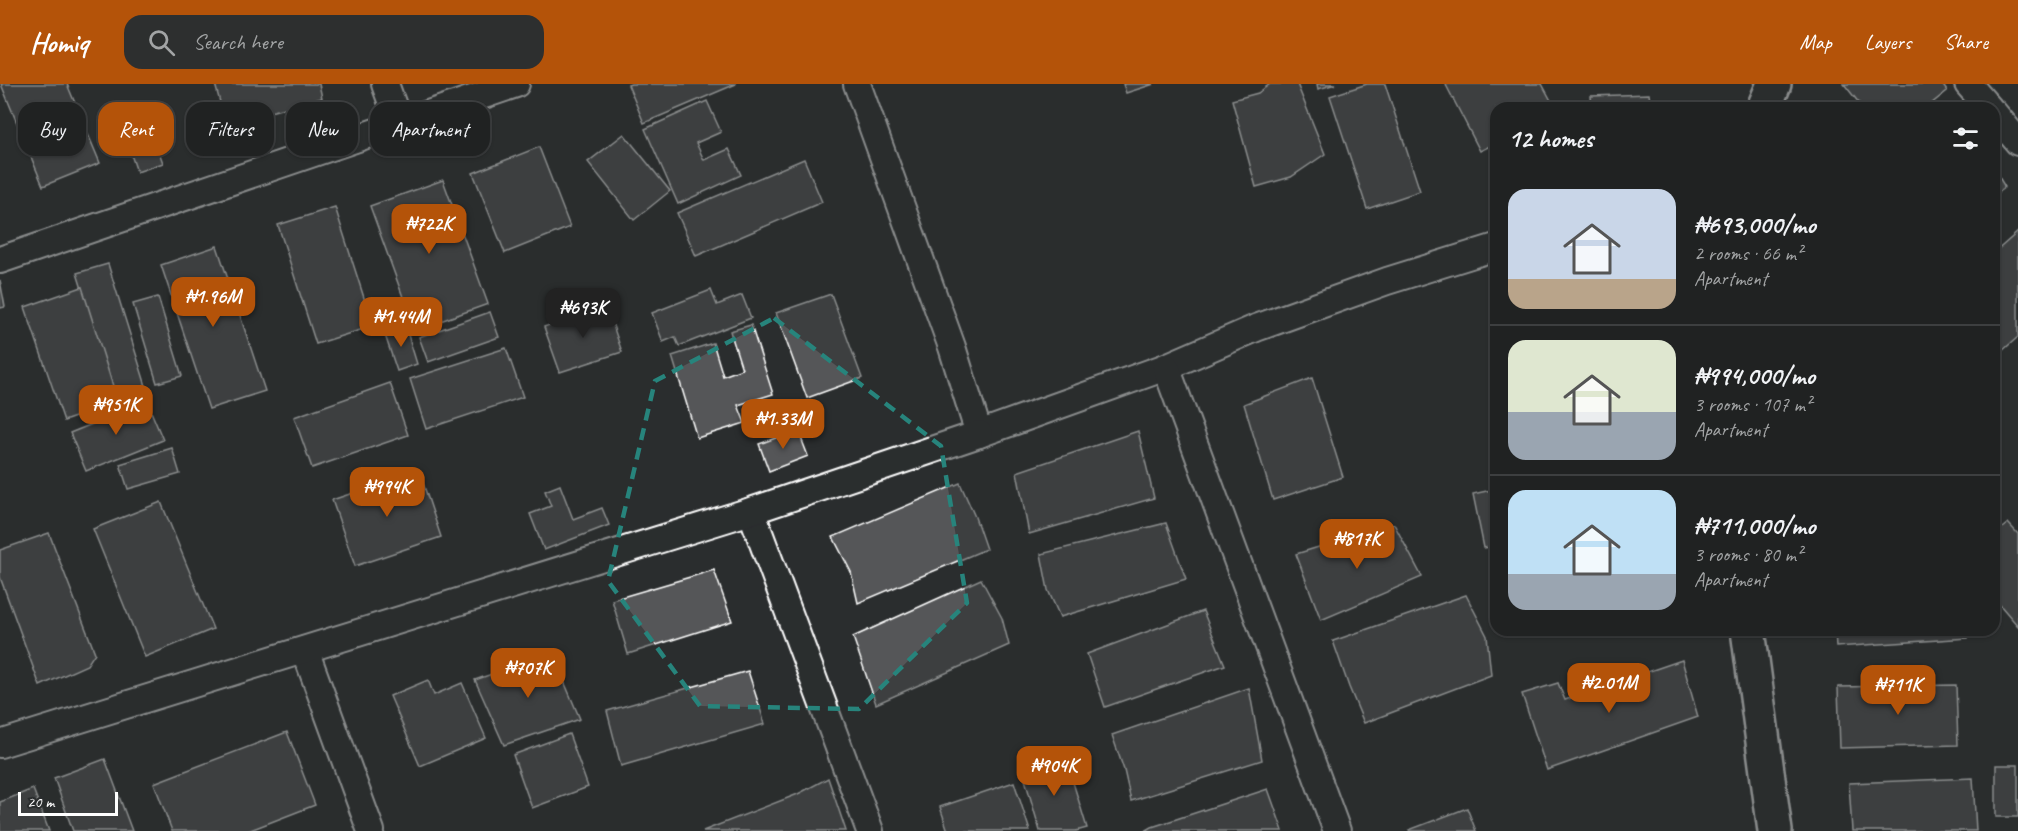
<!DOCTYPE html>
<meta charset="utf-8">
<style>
body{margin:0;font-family:Caveat,sans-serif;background:#2d2f2f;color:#f1f3f6;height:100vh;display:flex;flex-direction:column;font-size:22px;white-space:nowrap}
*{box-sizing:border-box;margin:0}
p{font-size:20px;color:#a2a4a5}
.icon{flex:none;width:33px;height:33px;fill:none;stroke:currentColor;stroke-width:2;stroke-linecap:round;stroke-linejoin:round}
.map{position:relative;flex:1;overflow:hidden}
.details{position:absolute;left:1490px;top:18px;width:510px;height:534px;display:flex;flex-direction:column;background:#202222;border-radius:18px;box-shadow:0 2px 4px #0004,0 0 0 2px #3d3f40}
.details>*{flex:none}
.banner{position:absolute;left:18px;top:18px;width:570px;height:54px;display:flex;gap:12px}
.scale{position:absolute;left:18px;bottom:15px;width:100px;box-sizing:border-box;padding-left:6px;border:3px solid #fff;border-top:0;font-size:16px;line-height:21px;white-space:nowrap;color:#fff;-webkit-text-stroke:4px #2a2d2e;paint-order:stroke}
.price{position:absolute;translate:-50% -51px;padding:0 14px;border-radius:12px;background:#b45309;color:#fff;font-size:20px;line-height:39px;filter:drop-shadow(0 2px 3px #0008)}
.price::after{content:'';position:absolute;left:50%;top:36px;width:18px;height:14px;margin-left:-9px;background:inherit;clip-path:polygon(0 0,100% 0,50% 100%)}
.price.on{background:#222;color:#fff}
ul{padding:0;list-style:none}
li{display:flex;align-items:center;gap:18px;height:150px;padding:0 18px}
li+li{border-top:2px solid #3d3f40}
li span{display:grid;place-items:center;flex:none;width:168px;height:120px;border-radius:18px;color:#555}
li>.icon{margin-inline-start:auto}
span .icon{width:72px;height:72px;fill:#fffc;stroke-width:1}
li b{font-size:26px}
h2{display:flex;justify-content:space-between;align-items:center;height:72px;padding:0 18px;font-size:26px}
.chip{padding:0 21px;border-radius:18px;background:#202222;box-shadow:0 2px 4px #0004,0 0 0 2px #3d3f40;font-size:21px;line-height:54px}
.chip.on{background:#b45309;color:#fff}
header{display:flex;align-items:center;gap:36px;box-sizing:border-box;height:84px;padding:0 30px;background:#b45309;color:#fff}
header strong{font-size:28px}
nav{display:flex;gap:33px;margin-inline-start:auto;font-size:21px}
.search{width:420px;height:54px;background:#2d2f2f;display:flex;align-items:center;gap:15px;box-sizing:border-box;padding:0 21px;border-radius:18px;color:#a2a4a5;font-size:22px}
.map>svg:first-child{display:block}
</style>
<header>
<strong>Homiq</strong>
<div class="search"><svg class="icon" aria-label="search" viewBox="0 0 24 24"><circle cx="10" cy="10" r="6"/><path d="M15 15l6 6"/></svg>Search here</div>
<nav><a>Map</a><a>Layers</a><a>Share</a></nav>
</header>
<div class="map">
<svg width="2018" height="747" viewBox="0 0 2018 747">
<rect width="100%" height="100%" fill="#2a2d2e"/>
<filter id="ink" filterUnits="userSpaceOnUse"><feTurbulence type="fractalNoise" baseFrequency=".0167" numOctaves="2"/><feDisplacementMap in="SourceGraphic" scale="12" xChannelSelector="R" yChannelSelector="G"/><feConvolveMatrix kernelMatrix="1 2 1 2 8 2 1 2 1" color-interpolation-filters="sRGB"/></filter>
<g filter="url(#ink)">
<g fill="#555758" stroke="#fff" stroke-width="1.5">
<polygon points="1,0 67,0 100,79 43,102"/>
<polygon points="215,0 319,0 322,14 226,40"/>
<polygon points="631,0 736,0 644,39 628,1"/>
<polygon points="1123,0 1154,0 1126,9"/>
<polygon points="1270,0 1297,0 1325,70 1291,93 1256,103 1232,16 1258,9"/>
<polygon points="1317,0 1336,0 1318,5"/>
<polygon points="1367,0 1385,0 1420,107 1367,125 1330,12"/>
<polygon points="1447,0 1542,0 1555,24 1496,24 1496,59 1480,67 1446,1"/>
<polygon points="1844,0 1942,0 1947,7 1926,24 1863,24"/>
<polygon points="1649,10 1651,24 1592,24 1591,12"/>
<polygon points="707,17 721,48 696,59 704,76 729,65 741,91 678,120 645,45"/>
<polygon points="145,29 163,79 137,88 120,38"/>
<polygon points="624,50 670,107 634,136 588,78"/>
<polygon points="539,63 570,143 505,169 473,89"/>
<polygon points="804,75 822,118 696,172 677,129"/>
<polygon points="1994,85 2005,103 1994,111"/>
<polygon points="443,96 488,220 415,246 370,122"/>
<polygon points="335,123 373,242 316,260 278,141"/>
<polygon points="2018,148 2018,253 1994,274 1994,169"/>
<polygon points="217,162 265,307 209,325 161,181"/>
<polygon points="108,180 146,302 115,311 77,189"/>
<polygon points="0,196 5,223 0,224"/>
<polygon points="82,203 118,318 64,337 25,223"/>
<polygon points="711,206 717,221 742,211 751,234 679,262 675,253 663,258 652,229"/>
<polygon points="831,210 862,294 807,314 776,229"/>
<polygon points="158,213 182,292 157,299 133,220"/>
<polygon points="606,221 622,268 560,288 544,243"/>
<polygon points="490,228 499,253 428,278 419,253"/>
<polygon points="405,241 417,280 397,287 384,248"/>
<polygon points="751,241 773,310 738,321 745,339 697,354 672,272 713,259 723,292 742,285 730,247"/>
<polygon points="506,264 523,313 426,345 410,295"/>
<polygon points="1312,294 1343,393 1273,416 1244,320"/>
<polygon points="390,299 408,351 312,384 294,333"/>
<polygon points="147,318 163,356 86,387 70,349"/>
<polygon points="798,346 808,372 769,387 759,360"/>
<polygon points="1138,347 1154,414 1029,450 1017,388"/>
<polygon points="172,364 180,390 128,405 120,380"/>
<polygon points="419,387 441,453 355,482 332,416"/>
<polygon points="960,399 975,433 986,465 858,519 851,488 833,453"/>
<polygon points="560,401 573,435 602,424 609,441 544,466 530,430 551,422 545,407"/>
<polygon points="1496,405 1496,462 1484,464 1473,410"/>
<polygon points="161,418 213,545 145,573 93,445"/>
<polygon points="1166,439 1186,495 1060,533 1048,506 1041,470"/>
<polygon points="2008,439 2018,450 2018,542 1994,514 1994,482 1999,477 1994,471 1994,451"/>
<polygon points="1394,440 1422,493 1321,536 1296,470"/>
<polygon points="49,449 95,569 87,581 40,602 0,493 0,466"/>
<polygon points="714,486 732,537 628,570 612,516"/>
<polygon points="981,495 1002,534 1009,561 876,620 853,553"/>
<polygon points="1466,511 1487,552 1491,591 1364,639 1349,603 1333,557"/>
<polygon points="1203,527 1225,581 1105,623 1087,570"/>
<polygon points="1835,546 1968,546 1968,554 1836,563"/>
<polygon points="552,569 580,635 504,661 475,596"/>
<polygon points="1682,576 1698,633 1547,686 1522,610 1558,599 1565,616"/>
<polygon points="748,587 765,640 621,682 607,627"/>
<polygon points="428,596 434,611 462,599 486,654 420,682 390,612"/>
<polygon points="1956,601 1958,661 1840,664 1838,603"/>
<polygon points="1249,604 1262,676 1131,717 1124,686 1112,651"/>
<polygon points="287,648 315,721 248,747 172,747 154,699"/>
<polygon points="569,650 588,703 532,724 513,671"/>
<polygon points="1065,672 1087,744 1076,747 1040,747 1022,685"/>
<polygon points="105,675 132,747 73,747 54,694"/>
<rect x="1996" y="681" width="22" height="52"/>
<polygon points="828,694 846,747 703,747 798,710"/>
<polygon points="1973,694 1976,747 1852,747 1849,699"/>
<polygon points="1014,698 1030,747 948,747 940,723"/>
<polygon points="33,705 49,747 0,747 0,718"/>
<polygon points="1268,705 1283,747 1145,747 1152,743"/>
<polygon points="1467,724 1476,747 1410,747 1409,746"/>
</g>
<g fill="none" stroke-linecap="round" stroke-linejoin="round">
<g stroke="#fff" stroke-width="30">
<g id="street">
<polyline points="385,0 400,41"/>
<polyline points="857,0 952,263 979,350 1166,283 1256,244 1387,197 1496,163"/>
<polyline points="1968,0 1989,24"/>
<polyline points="1994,29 2018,58"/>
<polyline points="0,176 516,0"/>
<polyline points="1166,283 1337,747"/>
<polyline points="751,427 870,747"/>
<polyline points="305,566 371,747"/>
<polyline points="0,660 751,427 979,350"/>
</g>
</g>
<g stroke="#fff" stroke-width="38">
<g id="secondary">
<polyline points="1764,24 1774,0"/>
<polyline points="1748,546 1775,747"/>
</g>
</g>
<use href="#street" stroke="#2a2d2e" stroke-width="26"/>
<use href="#secondary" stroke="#2a2d2e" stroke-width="33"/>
</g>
</g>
<path d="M0 0H2018V747H0ZM774 234 941 362 967 519 859 625 700 622 608 497 655 297Z" fill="#2a2d2e" fill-opacity=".55" fill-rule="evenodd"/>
<path fill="none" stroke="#27847c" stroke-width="4.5" stroke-dasharray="12 8" stroke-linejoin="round" d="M774 234 941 362 967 519 859 625 700 622 608 497 655 297Z"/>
</svg>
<div class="scale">20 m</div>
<b class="price" style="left:429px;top:171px">₦722K</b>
<b class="price" style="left:213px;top:244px">₦1.96M</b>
<b class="price on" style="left:583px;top:255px">₦693K</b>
<b class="price" style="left:401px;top:264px">₦1.44M</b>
<b class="price" style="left:116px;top:352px">₦951K</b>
<b class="price" style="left:783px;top:366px">₦1.33M</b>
<b class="price" style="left:387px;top:434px">₦994K</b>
<b class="price" style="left:1357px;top:486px">₦817K</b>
<b class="price" style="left:528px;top:615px">₦707K</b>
<b class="price" style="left:1609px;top:630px">₦2.01M</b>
<b class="price" style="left:1898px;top:632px">₦711K</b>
<b class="price" style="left:1054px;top:713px">₦904K</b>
<div class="banner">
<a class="chip">Buy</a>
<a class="chip on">Rent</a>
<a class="chip">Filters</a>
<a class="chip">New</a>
<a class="chip">Apartment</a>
</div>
<section class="details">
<h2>12 homes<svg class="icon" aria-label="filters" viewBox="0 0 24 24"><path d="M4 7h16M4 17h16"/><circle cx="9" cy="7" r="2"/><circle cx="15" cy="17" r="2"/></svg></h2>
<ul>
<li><span style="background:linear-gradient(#c9d6e8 75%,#b9a48a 0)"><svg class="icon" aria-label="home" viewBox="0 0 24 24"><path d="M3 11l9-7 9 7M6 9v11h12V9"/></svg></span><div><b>₦693,000/mo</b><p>2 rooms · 66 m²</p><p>Apartment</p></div></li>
<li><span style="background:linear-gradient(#dfe7d0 60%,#9aa5b1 0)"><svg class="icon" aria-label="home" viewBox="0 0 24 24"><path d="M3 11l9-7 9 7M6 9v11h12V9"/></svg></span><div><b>₦994,000/mo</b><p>3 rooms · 107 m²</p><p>Apartment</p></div></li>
<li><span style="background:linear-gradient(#bfe0f5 70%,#9aa5b1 0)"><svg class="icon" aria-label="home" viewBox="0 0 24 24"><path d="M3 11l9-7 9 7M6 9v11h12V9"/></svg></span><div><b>₦711,000/mo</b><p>3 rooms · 80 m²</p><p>Apartment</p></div></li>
</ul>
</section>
</div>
